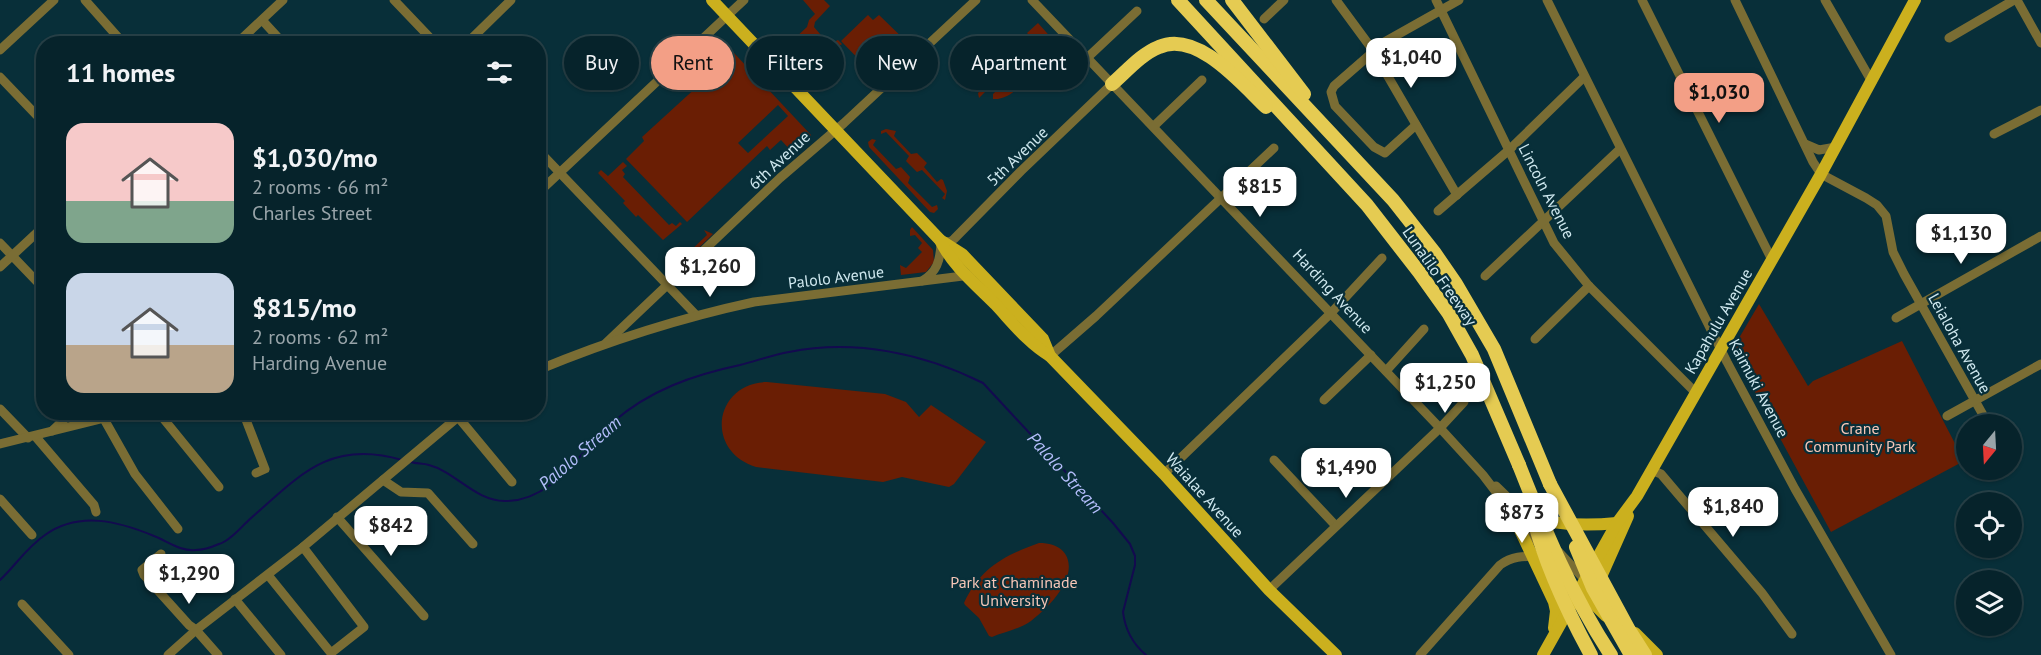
<!DOCTYPE html>
<meta charset="utf-8">
<style>
body{margin:0;font-family:"PT Sans",sans-serif;background:#142f37;color:#f1f3f6;height:100vh;display:flex;flex-direction:column;font-size:22px;white-space:nowrap}
*{box-sizing:border-box;margin:0}
p{font-size:20px;color:#98a4a9}
.icon{flex:none;width:33px;height:33px;fill:none;stroke:currentColor;stroke-width:2;stroke-linecap:round;stroke-linejoin:round}
.map{position:relative;flex:1;overflow:hidden}
.sheet{position:absolute;left:36px;top:36px;width:510px;height:384px;display:flex;flex-direction:column;background:#06232b;border-radius:24px;box-shadow:0 2px 4px #0004,0 0 0 2px #274047}
.sheet>*{flex:none}
.top-card{position:absolute;left:564px;top:36px;width:570px;height:54px;display:flex;gap:12px}
.needle{width:39px;rotate:198deg}
.controls{position:absolute;left:1956px;top:414px;display:grid;gap:12px}
.controls a{display:grid;place-items:center;width:66px;height:66px;border-radius:50%;background:#06232b;box-shadow:0 2px 4px #0004,0 0 0 2px #274047;font-size:30px}
.price{position:absolute;translate:-50% -51px;padding:0 14px;border-radius:12px;background:#fff;color:#222;font-size:20px;line-height:39px;filter:drop-shadow(0 2px 3px #0008)}
.price::after{content:'';position:absolute;left:50%;top:36px;width:18px;height:14px;margin-left:-9px;background:inherit;clip-path:polygon(0 0,100% 0,50% 100%)}
.price.selected{background:#f39f86;color:#111}
ul{padding:0;list-style:none}
li{display:flex;align-items:center;gap:18px;height:150px;padding:0 30px}
li span{display:grid;place-items:center;flex:none;width:168px;height:120px;border-radius:18px;color:#555}
li>.icon{margin-inline-start:auto}
span .icon{width:72px;height:72px;fill:#fffc;stroke-width:1}
li b{font-size:26px}
h2{display:flex;justify-content:space-between;align-items:center;height:72px;padding:0 30px;font-size:26px}
.chip{padding:0 21px;border-radius:27px;background:#06232b;box-shadow:0 2px 4px #0004,0 0 0 2px #274047;font-size:21px;line-height:54px}
.chip.selected{background:#f39f86;color:#111}
.map>svg:first-child{display:block}
</style>
<div class="map">
<svg width="2041" height="655" viewBox="0 0 2041 655">
<rect width="100%" height="100%" fill="#082f39"/>
<g fill="#6a1e04" fill-rule="evenodd">
<polygon points="803,0 824,0 830,6 815,22 814,27 826,41 832,43 838,40 842,44 834,50 827,51 800,76 779,53 807,27 809,20 815,14"/>
<polygon points="868,15 873,20 879,15 910,45 877,78 841,41"/>
<polygon points="1038,23 1063,51 1056,57 1038,37 1034,40 1027,33"/>
<polygon points="989,34 1009,55 996,67 976,46"/>
<path d="M734 53 811 135 792 152 781 140 770 150 767 146 687 222 626 159 644 141 642 137ZM778 105 788 116 748 153 738 143Z"/>
<path d="M1025 63 1036 75 1030 81 1028 79C1019 88 1007 100 993 99V94Z"/>
<polygon points="989,73 997,80 979,98 978,93 983,88 978,83"/>
<polygon points="886,129 896,131 894,136 911,154 917,153 927,163 924,167 937,182 941,179 943,180 947,191 945,200 942,198 945,194 922,170 917,172 906,161 909,156 886,132 881,134 881,131"/>
<polygon points="872,139 876,140 873,145 896,169 901,167 910,177 908,183 932,207 937,205 938,209 934,213 930,212 869,147 868,142"/>
<polygon points="623,162 627,166 622,170 625,174 623,177 669,225 672,223 676,226 680,222 682,224 663,240 638,215 636,217 623,203 625,201 598,173 601,170 608,176"/>
<polygon points="912,227 933,250 934,262 926,272 901,275 900,265 906,268 922,252 918,248 922,243 915,235 910,236 910,230"/>
<polygon points="704,230 713,234 685,261 681,256 682,251 687,254 707,235"/>
<polygon points="1759,304 1808,386 1813,381 1902,341 1964,461 1831,532 1732,350"/>
<path d="M767 382 885 394 906 402 919 417 931 405 986 442 954 484 949 487 902 477 883 482 756 467C704 451 714 383 767 382Z"/>
<path d="M1039 543C1071 543 1076 568 1060 591 1053 602 1041 613 1031 621 1020 629 1004 632 992 637L989 636 979 618 965 605 964 603C980 568 1005 555 1039 543Z"/>
</g>
<g fill="none" stroke-linecap="round" stroke-linejoin="round">
<g stroke="#130a4f" stroke-width="2">
<path d="M411 462C417 464 423 463 429 465 456 472 476 502 506 501 553 501 581 450 613 422 650 390 693 375 740 365 756 361 772 355 789 352 855 339 923 353 983 383L1113 523 1130 544 1135 556V565L1123 612C1125 629 1133 644 1146 655"/>
<path d="M0 580C16 565 26 548 45 535 79 511 118 521 154 536 167 541 181 552 196 550 203 550 212 547 219 544 230 541 241 527 250 519 300 475 330 439 402 460"/>
</g>
<g stroke="#7a6d34" stroke-width="9">
<polyline points="85,0 124,44"/>
<polyline points="394,0 436,44"/>
<polyline points="1032,0 1440,428 1483,475 1512,513 1539,544"/>
<polyline points="1336,0 1372,49 1457,195"/>
<polyline points="1436,0 1554,243 1589,286 1696,393"/>
<polyline points="1547,0 1727,362 1795,489 1891,655"/>
<polyline points="1642,0 1772,260"/>
<polyline points="1735,0 1813,162 1821,174 1866,198 1877,205 1886,216 1893,252 1904,274 1987,422"/>
<polyline points="1825,0 1872,82"/>
<polyline points="2017,0 2041,43"/>
<polyline points="1264,19 1284,0"/>
<polyline points="262,20 284,44"/>
<polyline points="1949,38 2014,0"/>
<polyline points="236,44 283,0"/>
<polyline points="466,44 511,0"/>
<polyline points="1372,49 1459,0"/>
<polyline points="0,50 54,0"/>
<polyline points="1373,52 1334,86 1331,92 1335,106 1374,147 1385,153 1416,125"/>
<polyline points="1087,58 1137,11"/>
<polyline points="0,77 44,123"/>
<polyline points="1154,126 1202,80"/>
<polyline points="1994,134 2041,110"/>
<polyline points="1805,144 1819,150 1836,147"/>
<polyline points="538,150 696,315"/>
<polyline points="538,193 744,0"/>
<polyline points="1438,211 1509,150 1584,77"/>
<polyline points="942,241 950,242 954,239 1021,171 1112,84"/>
<polyline points="0,243 44,289"/>
<polyline points="0,267 44,226"/>
<polyline points="1485,276 1620,149"/>
<path d="M922 281C937 272 940 261 941 244"/>
<polyline points="1896,318 2041,236"/>
<polyline points="1535,339 1589,286"/>
<polyline points="606,343 780,178 844,123 976,0"/>
<polyline points="1050,356 1096,316 1274,148"/>
<path d="M538 370C608 341 680 318 754 302L971 275"/>
<polyline points="1386,371 1424,329"/>
<polyline points="1324,400 1371,355"/>
<polyline points="0,409 28,438"/>
<polyline points="158,412 219,487"/>
<polyline points="243,412 265,469 256,473"/>
<polyline points="1947,416 2041,364"/>
<polyline points="458,417 512,482"/>
<polyline points="104,419 135,474 178,529"/>
<polyline points="52,431 72,412"/>
<polyline points="35,436 94,505 96,512"/>
<polyline points="0,444 129,412"/>
<polyline points="1274,460 1336,526"/>
<polyline points="1651,470 1661,474 1762,593 1792,634"/>
<polyline points="1164,474 1331,313 1382,258"/>
<polyline points="383,480 401,492 428,493 473,544"/>
<polyline points="1496,486 1529,518"/>
<polyline points="0,499 32,535"/>
<polyline points="337,517 424,616"/>
<polyline points="1558,551 1585,580"/>
<polyline points="161,554 142,570 144,575 189,625 196,630 218,655"/>
<polyline points="268,575 331,653 364,627 303,547"/>
<polyline points="1269,590 1440,428 1464,402"/>
<polyline points="235,599 281,655"/>
<polyline points="22,604 69,655"/>
<polyline points="168,655 196,630 303,547 464,412"/>
<path d="M1420 655 1500 565C1512 556 1523 556 1537 557"/>
</g>
<g stroke="#cbb01e" stroke-width="12">
<polyline points="712,0 940,240 962,254 1043,339 1050,356"/>
<path d="M940 240C952 265 976 285 995 304 1012 322 1028 343 1050 356L1164 474 1269 590 1336 655"/>
<polyline points="1512,513 1554,602 1556,611 1554,628"/>
<path d="M1526 515C1555 526 1587 526 1617 523"/>
<polyline points="1594,583 1600,579 1628,516"/>
<polyline points="1579,589 1606,616"/>
<polyline points="1635,633 1657,655"/>
<polyline points="1543,655 1617,523 1637,496 1821,174 1915,0"/>
</g>
<g stroke="#e5cb52" stroke-width="14">
<polyline points="1178,0 1367,205 1419,272 1449,314 1472,355 1519,465"/>
<polyline points="1206,0 1393,200 1434,252 1456,284 1494,349 1550,484"/>
<polyline points="1232,0 1304,94"/>
<path d="M1112 84C1126 72 1141 54 1159 47 1197 30 1242 84 1266 107"/>
</g>
<g stroke="#e5cb52" stroke-width="14">
<path d="M1519 465C1545 531 1572 596 1611 655"/>
<polyline points="1550,484 1629,630 1645,655"/>
<path d="M1533 516C1545 565 1567 611 1591 655"/>
<polyline points="1576,547 1593,588 1631,655"/>
</g>
</g>
<g text-anchor="middle" stroke-width="4.5" stroke-linejoin="round" paint-order="stroke">
<g font-size="16" fill="#cfe8ef" stroke="#082f39">
<text transform="translate(1017 156) rotate(-44)" y="6">5th Avenue</text>
<text transform="translate(779 160) rotate(-43)" y="6">6th Avenue</text>
<text transform="translate(1547 191) rotate(63)" y="6">Lincoln Avenue</text>
<text transform="translate(1440 276) rotate(55)" y="6">Lunalilo Freeway</text>
<text transform="translate(836 277) rotate(-7)" y="6">Palolo Avenue</text>
<text transform="translate(1333 291) rotate(47)" y="6">Harding Avenue</text>
<text transform="translate(1718 321) rotate(-60)" y="6">Kapahulu Avenue</text>
<text transform="translate(1960 343) rotate(61)" y="6">Leialoha Avenue</text>
<text transform="translate(1759 388) rotate(62)" y="6">Kaimuki Avenue</text>
<text transform="translate(1205 495) rotate(48)" y="6">Waialae Avenue</text>
</g>
<g font-size="16" fill="#f6c6b7" stroke="#082f39">
<text x="1860" y="434">Crane<tspan x="1860" dy="18">Community Park</tspan></text>
<text x="1014" y="588">Park at Chaminade<tspan x="1014" dy="18">University</tspan></text>
</g>
<g font-size="18" font-style="italic" fill="#b3bdfa" stroke="#082f39">
<text transform="translate(580 453) rotate(-41)" y="6">Palolo Stream</text>
<text transform="translate(1065 473) rotate(48)" y="6">Palolo Stream</text>
</g>
</g>
</svg>
<div class="controls">
<a><svg class="needle" viewBox="-14 -14 28 28"><path d="M0-13l5 13h-10z" fill="#e53935"/><path d="M0 13l5-13h-10z" fill="#98a4a9"/></svg></a>
<a><svg class="icon" aria-label="locate" viewBox="0 0 24 24"><circle cx="12" cy="12" r="6"/><path d="M12 2v4M12 18v4M2 12h4M18 12h4"/></svg></a>
<a><svg class="icon" aria-label="layers" viewBox="0 0 24 24"><path d="M12 4l9 5-9 5-9-5zM3 14l9 5 9-5"/></svg></a>
</div>
<b class="price" style="left:1411px;top:89px">$1,040</b>
<b class="price selected" style="left:1719px;top:124px">$1,030</b>
<b class="price" style="left:1260px;top:218px">$815</b>
<b class="price" style="left:1961px;top:265px">$1,130</b>
<b class="price" style="left:710px;top:298px">$1,260</b>
<b class="price" style="left:1445px;top:414px">$1,250</b>
<b class="price" style="left:1346px;top:499px">$1,490</b>
<b class="price" style="left:1733px;top:538px">$1,840</b>
<b class="price" style="left:1522px;top:544px">$873</b>
<b class="price" style="left:391px;top:557px">$842</b>
<b class="price" style="left:189px;top:605px">$1,290</b>
<div class="top-card">
<a class="chip">Buy</a>
<a class="chip selected">Rent</a>
<a class="chip">Filters</a>
<a class="chip">New</a>
<a class="chip">Apartment</a>
</div>
<section class="sheet">
<h2>11 homes<svg class="icon" aria-label="filters" viewBox="0 0 24 24"><path d="M4 7h16M4 17h16"/><circle cx="9" cy="7" r="2"/><circle cx="15" cy="17" r="2"/></svg></h2>
<ul>
<li><span style="background:linear-gradient(#f6c9c9 65%,#7fa58c 0)"><svg class="icon" aria-label="home" viewBox="0 0 24 24"><path d="M3 11l9-7 9 7M6 9v11h12V9"/></svg></span><div><b>$1,030/mo</b><p>2 rooms · 66 m²</p><p>Charles Street</p></div></li>
<li><span style="background:linear-gradient(#c9d6e8 60%,#b9a48a 0)"><svg class="icon" aria-label="home" viewBox="0 0 24 24"><path d="M3 11l9-7 9 7M6 9v11h12V9"/></svg></span><div><b>$815/mo</b><p>2 rooms · 62 m²</p><p>Harding Avenue</p></div></li>
</ul>
</section>
</div>
